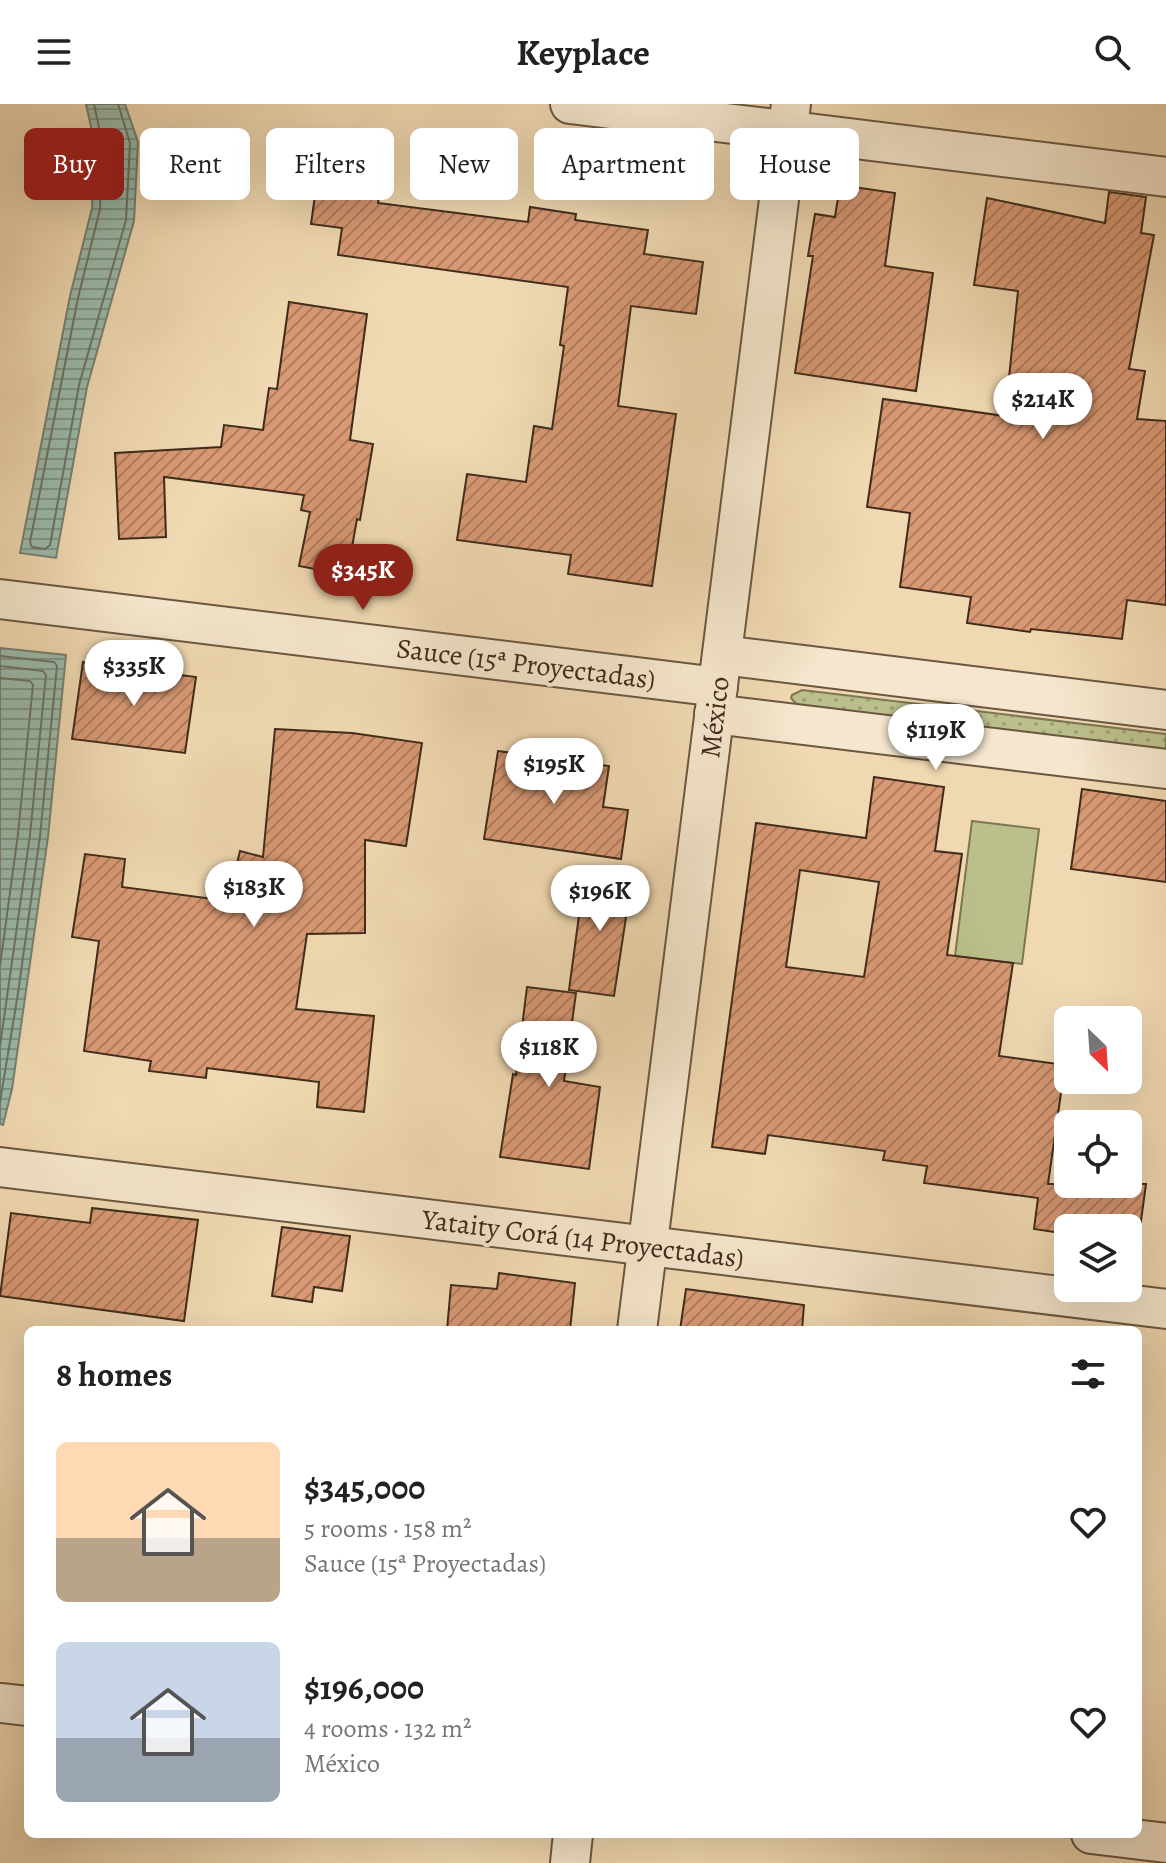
<!DOCTYPE html>
<meta charset="utf-8">
<style>
body{margin:0;font-family:Alegreya,serif;background:#f6f6f6;color:#222;height:100vh;display:flex;flex-direction:column;font-size:30px;white-space:nowrap}
*{box-sizing:border-box;margin:0}
p{font-size:26px;color:#767676}
.icon{flex:none;width:44px;height:44px;fill:none;stroke:currentColor;stroke-width:2;stroke-linecap:round;stroke-linejoin:round}
.map{position:relative;flex:1;overflow:hidden}
.details{position:absolute;left:24px;top:1222px;width:1118px;height:512px;display:flex;flex-direction:column;background:#fff;border-radius:12px;box-shadow:0 8px 32px #0002}
.details>*{flex:none}
.hud{position:absolute;left:24px;top:24px;width:1118px;height:72px;display:flex;gap:16px}
.needle{width:52px;rotate:155deg}
.tools{position:absolute;left:1054px;top:902px;display:grid;gap:16px}
.tools a{display:grid;place-items:center;width:88px;height:88px;border-radius:12px;background:#fff;box-shadow:0 8px 32px #0002;font-size:40px}
.price{position:absolute;translate:-50% -68px;padding:0 18px;border-radius:28px;background:#fff;color:#222;font-size:26px;line-height:52px;filter:drop-shadow(0 2px 4px #0008)}
.price::after{content:'';position:absolute;left:50%;top:48px;width:24px;height:18px;margin-left:-12px;background:inherit;clip-path:polygon(0 0,100% 0,50% 100%)}
.price.active{background:#8f2418;color:#fff}
ul{padding:0;list-style:none}
li{display:flex;align-items:center;gap:24px;height:200px;padding:0 32px}
li span{display:grid;place-items:center;flex:none;width:224px;height:160px;border-radius:12px;color:#555}
li>.icon{margin-inline-start:auto}
span .icon{width:96px;height:96px;fill:#fffc;stroke-width:1}
li b{font-size:34px}
h2{display:flex;justify-content:space-between;align-items:center;height:96px;padding:0 32px;font-size:34px}
.tag{padding:0 28px;border-radius:12px;background:#fff;box-shadow:0 8px 32px #0002;font-size:28px;line-height:72px}
.tag.active{background:#8f2418;color:#fff}
header{display:flex;justify-content:space-between;align-items:center;height:104px;padding:0 32px;background:#fff;font-size:36px;font-weight:700}
.map>svg:first-child{display:block}
</style>
<header><svg class="icon" aria-label="menu" viewBox="0 0 24 24"><path d="M4 6h16M4 12h16M4 18h16"/></svg>Keyplace<svg class="icon" aria-label="search" viewBox="0 0 24 24"><circle cx="10" cy="10" r="6"/><path d="M15 15l6 6"/></svg></header>
<div class="map">
<svg width="1166" height="1759" viewBox="0 0 1166 1759">
<defs>
<pattern id="grass-dots" width="8" height="8" patternUnits="userSpaceOnUse" patternTransform="scale(2)"><rect width="8" height="8" fill="#bbbf8b"/><path d="M2 2h.1M6 6h.1" fill="none" stroke="#999b71" stroke-width="1.8" stroke-linecap="round"/></pattern>
<pattern id="water-rules" width="6" height="5" patternUnits="userSpaceOnUse" patternTransform="scale(2)"><rect width="6" height="5" fill="#9abaab"/><path d="M0 2.5h6" fill="none" stroke="#7f978a"/></pattern>
<pattern id="building-hatch" width="6" height="6" patternUnits="userSpaceOnUse" patternTransform="scale(2)"><rect width="6" height="6" fill="#d89974"/><path d="M-1 1l2-2M0 6l6-6M5 7l2-2" fill="none" stroke="#b17d5e"/></pattern>
</defs>
<rect width="100%" height="100%" fill="#f0d9b2"/>
<filter id="stains"><feTurbulence type="fractalNoise" baseFrequency=".0025" numOctaves="4"/><feColorMatrix values="0 0 0 0 .2 0 0 0 0 .09 0 0 0 0 .02 0 0 0 .5 -.17"/></filter>
<radialGradient id="worn" r=".72"><stop offset=".6" stop-color="#630" stop-opacity="0"/><stop offset="1" stop-color="#630" stop-opacity=".3"/></radialGradient>
<polygon fill="url(#grass-dots)" stroke="#7d7653" stroke-width="2" points="802,586 1166,630 1166,646 799,603 791,594 792,591"/>
<polygon fill="#bbbf8b" stroke="#7d7653" stroke-width="2" points="972,717 1039,725 1022,860 955,852"/>
<g fill="url(#water-rules)" stroke="#768171" stroke-width="2">
<polygon points="86,0 125,0 138,38 134,117 87,283 56,454 20,449 70,192 92,104 94,37"/>
<polygon points="0,544 66,551 48,733 12,985 3,1021 0,1020"/>
</g>
<g fill="none" stroke-linecap="round" stroke-linejoin="round">
<g stroke="#6c7363" stroke-width="2">
<polyline points="94,0 102,37 100,105 78,194 30,438 32,443 45,445 50,441 79,281 126,116 130,39 118,0"/>
<polyline points="0,552 54,558 57,562 40,732 18,889 0,998"/>
<polyline points="0,562 43,567 46,571 30,731 0,942"/>
<polyline points="0,574 30,577 33,581 18,730 0,862"/>
</g>
</g>
<g fill="url(#building-hatch)" stroke="#3f2c1b" stroke-width="2" fill-rule="evenodd">
<polygon points="323,35 386,44 378,99 528,118 530,103 576,110 575,116 648,126 644,150 703,158 696,210 631,202 618,302 676,310 652,482 568,470 571,451 457,436 467,370 526,378 534,322 552,325 564,242 560,241 568,183 338,151 342,124 311,120"/>
<polygon points="840,81 895,89 885,162 933,169 916,287 795,269 813,152 808,152 815,110 835,113"/>
<polygon points="1109,88 1146,93 1141,129 1154,131 1129,265 1145,267 1137,315 1166,317 1166,501 1127,496 1122,535 1031,525 1030,528 967,519 971,493 900,483 910,409 867,403 883,295 1005,312 1018,187 974,181 987,94 1105,119"/>
<polygon points="289,198 367,210 350,336 373,340 360,416 357,415 347,471 299,462 310,408 301,406 304,391 164,373 166,433 119,435 115,349 221,343 224,321 263,326 269,284 277,285"/>
<polygon points="83,558 196,573 185,649 72,635"/>
<polygon points="275,625 352,629 422,639 406,742 365,736 365,829 307,830 296,905 374,912 364,1008 317,1003 319,978 207,964 206,974 149,967 151,957 84,947 99,837 72,833 85,750 125,755 122,783 228,797 240,747 263,753"/>
<polygon points="498,647 609,662 603,703 628,706 621,755 484,735"/>
<path d="M874 673 944 683 935 747 962 750 947 851 1013 859 999 952 1065 961 1048 1080H1146L1138 1139 1128 1138V1124H1068V1130L1034 1125 1038 1094 924 1079 927 1062 883 1056 885 1047 768 1031 765 1050 712 1043 756 719 866 734ZM800 766 879 778 864 873 786 863Z"/>
<polygon points="1082,685 1166,697 1166,778 1071,765"/>
<polygon points="585,767 632,774 614,892 569,886"/>
<polygon points="527,883 576,889 564,977 600,983 589,1065 500,1053 513,970 516,971"/>
<polygon points="92,1104 198,1116 184,1217 0,1192 11,1109 90,1119"/>
<polygon points="282,1123 350,1132 342,1187 314,1183 312,1198 272,1192"/>
<polygon points="499,1169 575,1179 570,1226 447,1226 451,1181 497,1185"/>
<polygon points="686,1185 804,1201 802,1226 680,1226"/>
</g>
<g fill="none" stroke-linecap="round" stroke-linejoin="round">
<g stroke="#6b5741" stroke-width="42">
<g id="minor">
<polyline points="570,0 1166,73"/>
<polyline points="0,495 718,583"/>
<polyline points="722,551 1166,606"/>
<polyline points="714,610 1166,665"/>
<polyline points="0,1063 1166,1205"/>
<polyline points="637,1226 791,0"/>
<polyline points="0,1599 28,1602"/>
<polyline points="1091,1730 1166,1739"/>
<polyline points="570,1759 573,1730"/>
</g>
</g>
<use href="#minor" stroke="#f5e6cd" stroke-width="38"/>
</g>
<g text-anchor="middle" stroke-width="8" stroke-linejoin="round" paint-order="stroke">
<g font-size="28" fill="#3f2c1b" stroke="#f5e6cd">
<text transform="translate(526 559) rotate(7)" y="10">Sauce (15ª Proyectadas)</text>
<text transform="translate(714 613) rotate(-83)" y="10">México</text>
<text transform="translate(583 1134) rotate(7)" y="10">Yataity Corá (14 Proyectadas)</text>
</g>
</g>
<rect width="100%" height="100%" filter="url(#stains)"/>
<rect width="100%" height="100%" fill="url(#worn)"/>
</svg>
<div class="tools">
<a><svg class="needle" viewBox="-14 -14 28 28"><path d="M0-13l5 13h-10z" fill="#e53935"/><path d="M0 13l5-13h-10z" fill="#767676"/></svg></a>
<a><svg class="icon" aria-label="locate" viewBox="0 0 24 24"><circle cx="12" cy="12" r="6"/><path d="M12 2v4M12 18v4M2 12h4M18 12h4"/></svg></a>
<a><svg class="icon" aria-label="layers" viewBox="0 0 24 24"><path d="M12 4l9 5-9 5-9-5zM3 14l9 5 9-5"/></svg></a>
</div>
<b class="price" style="left:1043px;top:337px">$214K</b>
<b class="price active" style="left:363px;top:508px">$345K</b>
<b class="price" style="left:134px;top:604px">$335K</b>
<b class="price" style="left:936px;top:668px">$119K</b>
<b class="price" style="left:554px;top:702px">$195K</b>
<b class="price" style="left:254px;top:825px">$183K</b>
<b class="price" style="left:600px;top:829px">$196K</b>
<b class="price" style="left:549px;top:985px">$118K</b>
<div class="hud">
<a class="tag active">Buy</a>
<a class="tag">Rent</a>
<a class="tag">Filters</a>
<a class="tag">New</a>
<a class="tag">Apartment</a>
<a class="tag">House</a>
</div>
<section class="details">
<h2>8 homes<svg class="icon" aria-label="filters" viewBox="0 0 24 24"><path d="M4 7h16M4 17h16"/><circle cx="9" cy="7" r="2"/><circle cx="15" cy="17" r="2"/></svg></h2>
<ul>
<li><span style="background:linear-gradient(#ffd9b3 60%,#b9a48a 0)"><svg class="icon" aria-label="home" viewBox="0 0 24 24"><path d="M3 11l9-7 9 7M6 9v11h12V9"/></svg></span><div><b>$345,000</b><p>5 rooms · 158 m²</p><p>Sauce (15ª Proyectadas)</p></div><svg class="icon" aria-label="heart" viewBox="0 0 24 24"><path d="M12 20l-8-8c-3-5 5-10 8-4 3-6 11-1 8 4z"/></svg></li>
<li><span style="background:linear-gradient(#c9d6e8 60%,#9aa5b1 0)"><svg class="icon" aria-label="home" viewBox="0 0 24 24"><path d="M3 11l9-7 9 7M6 9v11h12V9"/></svg></span><div><b>$196,000</b><p>4 rooms · 132 m²</p><p>México</p></div><svg class="icon" aria-label="heart" viewBox="0 0 24 24"><path d="M12 20l-8-8c-3-5 5-10 8-4 3-6 11-1 8 4z"/></svg></li>
</ul>
</section>
</div>
